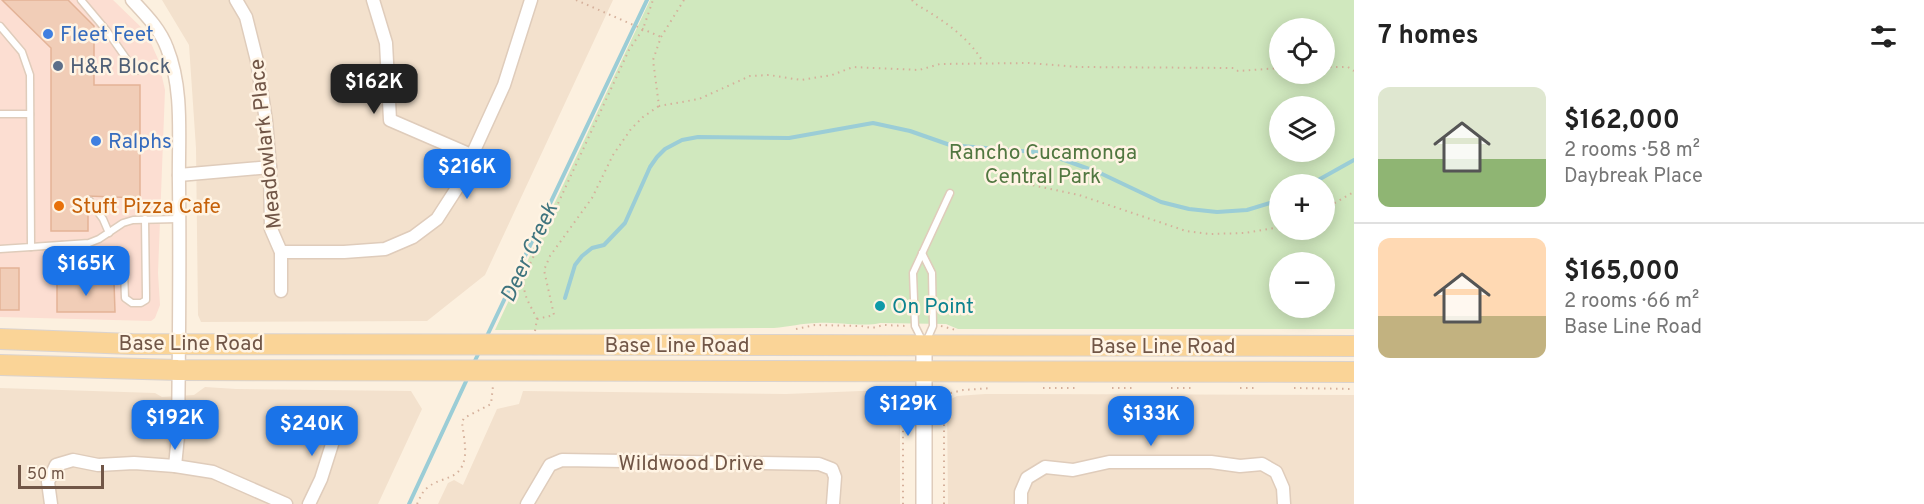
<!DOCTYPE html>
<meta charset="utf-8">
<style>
body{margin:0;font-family:Overpass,sans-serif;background:#f6f6f6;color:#222;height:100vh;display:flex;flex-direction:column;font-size:22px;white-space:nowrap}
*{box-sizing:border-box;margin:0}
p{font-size:20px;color:#767676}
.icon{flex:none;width:33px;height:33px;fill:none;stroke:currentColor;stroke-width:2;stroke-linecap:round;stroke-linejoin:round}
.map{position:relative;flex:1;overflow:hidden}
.sheet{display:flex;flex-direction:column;background:#fff;width:570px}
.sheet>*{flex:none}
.tools{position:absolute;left:1269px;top:18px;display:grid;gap:12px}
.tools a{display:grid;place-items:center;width:66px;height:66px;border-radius:50%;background:#fff;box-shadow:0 3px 15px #0003;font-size:30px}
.scale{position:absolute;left:18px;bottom:15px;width:86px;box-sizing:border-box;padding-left:6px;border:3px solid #715647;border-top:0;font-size:16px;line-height:21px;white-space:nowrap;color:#715647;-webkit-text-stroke:4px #fff4e4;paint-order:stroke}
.price{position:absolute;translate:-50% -51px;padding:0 14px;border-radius:12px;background:#1a73e8;color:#fff;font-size:20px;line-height:39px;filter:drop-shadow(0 2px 3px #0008)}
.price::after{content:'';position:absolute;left:50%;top:36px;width:18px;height:14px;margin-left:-9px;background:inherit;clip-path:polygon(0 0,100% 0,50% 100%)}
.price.selected{background:#222;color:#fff}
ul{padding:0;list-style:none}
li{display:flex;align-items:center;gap:18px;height:150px;padding:0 24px}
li+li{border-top:2px solid #e0e0e0}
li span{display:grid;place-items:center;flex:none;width:168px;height:120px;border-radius:12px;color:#555}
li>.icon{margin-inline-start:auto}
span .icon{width:72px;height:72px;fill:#fffc;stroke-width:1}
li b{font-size:26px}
h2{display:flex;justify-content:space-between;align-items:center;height:72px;padding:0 24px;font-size:26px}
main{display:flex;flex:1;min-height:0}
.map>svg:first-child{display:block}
</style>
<main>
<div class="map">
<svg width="1354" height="504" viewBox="0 0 1354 504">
<rect width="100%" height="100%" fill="#fcf0df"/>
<g fill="#f3e1cd">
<polygon points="162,0 613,0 485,275 427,321 201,322 198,315 196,148 189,45"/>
<polygon points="205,387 236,389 411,391 422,409 378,504 0,504 0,388 155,393 162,397 194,395"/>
<polygon points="886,390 893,393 900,401 900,504 438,504 448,483 454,480 463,485 497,409 519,404 523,391 786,394"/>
<polygon points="985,394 1354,395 1354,504 948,504 947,405 949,400 957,396"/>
</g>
<polygon fill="#fcded2" points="0,0 113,0 144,30 150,41 158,59 165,90 158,273 160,305 155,318 151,321 0,317"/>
<path fill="#d0e8be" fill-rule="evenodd" d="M650 0H1354V329H958L946 324 880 323C867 327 833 322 817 323 803 323 788 327 774 328L495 330ZM1280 28H1324V74H1280ZM1280 106H1324V152H1280ZM1280 184H1324V230H1280ZM1280 262H1324V308H1280Z"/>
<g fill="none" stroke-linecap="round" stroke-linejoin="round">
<g stroke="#9bcdd6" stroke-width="4">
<polyline points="1311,184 1354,160"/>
<polyline points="565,298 575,265 582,256 592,248 604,245 625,223 650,167 657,157 665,149 682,140 698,137 789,138 873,123 910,131 950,145 1045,153 1100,173 1161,202 1189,209 1217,212 1247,210 1280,200"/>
<polyline points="486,338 647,0"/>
<polyline points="473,365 480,350"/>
<polyline points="409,504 468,377"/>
</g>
</g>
<g fill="#f1cdb7" stroke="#e3b397" stroke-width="1.5">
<polygon points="2,0 68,0 94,26 94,85 140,85 140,198 87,196 85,201 88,208 88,231 51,231 51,48"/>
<rect x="0" y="268" width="19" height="42"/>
<polygon points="57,282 114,282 115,312 57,312"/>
</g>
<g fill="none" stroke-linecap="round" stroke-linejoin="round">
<g stroke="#dfccbb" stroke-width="9">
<g id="service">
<polyline points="81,0 107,31 135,71 171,62"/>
<polyline points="0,26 22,52 30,75 31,247 0,249"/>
<polyline points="0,114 30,114"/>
<polyline points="90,201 103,219 109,233"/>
<polyline points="62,245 63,264 68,268 121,269 124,272 125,298 132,303 141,303 146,300 146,295 145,219"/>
<polyline points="31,247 89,243 99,239 123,223 133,220 179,219"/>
<polyline points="922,253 932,273 933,326 926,342"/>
<polyline points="923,342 915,326 913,273 950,193"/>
</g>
</g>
<g stroke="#dfccbb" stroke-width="15">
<g id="minor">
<path d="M132 0C146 15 160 29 167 48 184 90 178 140 179 184 180 268 179 352 178 436L175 466"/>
<polyline points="236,0 246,17 257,61 266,121 270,167 271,229 281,252 281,291"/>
<polyline points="373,0 386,43 390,120 471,155"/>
<polyline points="179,175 270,167"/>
<polyline points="281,252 344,252 385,249 413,237 437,219 457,188 504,85 531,0"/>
<polyline points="51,504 48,482 56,465 73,460 98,465 134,463 175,466 213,472 286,504"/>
<polyline points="309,504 321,479 340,419"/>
<polyline points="527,504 550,465 562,460 819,464 832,469 835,477 833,504"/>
<polyline points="1021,504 1021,492 1027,478 1045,467 1073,470 1109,462 1211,462 1240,466 1262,464 1276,472 1283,488 1284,504"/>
</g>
</g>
<g stroke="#dfccbb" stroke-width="18">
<polyline id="tertiary" points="924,346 924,504"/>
</g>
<g stroke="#dad3cf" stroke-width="22">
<g id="primary">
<polyline points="0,339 132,344 1354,346"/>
<polyline points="0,365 178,370 1354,372"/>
</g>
</g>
<g stroke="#d5b09b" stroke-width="2" stroke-dasharray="1.5 4.5" stroke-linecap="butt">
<polyline points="576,0 661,37"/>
<polyline points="684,0 661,37 653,60 659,106 699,99 750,76 769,75 801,80 832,75 853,67 919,70 940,64 1029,63 1078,67 1234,68 1238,71 1280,68"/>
<path d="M912 0 914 3C941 19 967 35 983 62"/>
<polyline points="1324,67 1348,67 1354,71"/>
<polyline points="1027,184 1079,195 1186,231 1210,234 1245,233 1280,227"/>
<polyline points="1324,209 1354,192"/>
<polyline points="537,319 554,315 544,270 550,256 592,198 613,155 631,129 643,117 659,106"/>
<polyline points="941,326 956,330"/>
<polyline points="796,329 815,325 861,326 872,328 884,325 906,326"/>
<path d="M535 331 537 319C530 304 522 295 524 277L629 50 643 29 653 0"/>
<polyline points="1043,388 1076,388"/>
<polyline points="1112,388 1133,388"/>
<polyline points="1171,388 1195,388"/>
<polyline points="1240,388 1255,388"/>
<polyline points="1294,388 1354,389"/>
<polyline points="901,389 903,397 903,504"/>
<path d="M417 504C420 498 422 492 427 488 442 475 462 482 465 455 466 445 463 432 462 422L464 418 491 404 493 386"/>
<polyline points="944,504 944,405 947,394 963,390 992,388"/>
</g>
<use href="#service" stroke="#fff" stroke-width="6"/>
<use href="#minor" stroke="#fff" stroke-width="12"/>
<use href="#tertiary" stroke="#fff" stroke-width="15"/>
<use href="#primary" stroke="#fad497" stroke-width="20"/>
</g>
<g fill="#3f7fe0" stroke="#fff4e4" stroke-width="2">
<circle cx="48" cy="34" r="6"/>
<circle cx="96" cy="141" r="6"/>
</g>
<circle fill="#5c6f8a" stroke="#fff4e4" stroke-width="2" cx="58" cy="66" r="6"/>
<circle fill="#e8710a" stroke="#fff4e4" stroke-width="2" cx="59" cy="206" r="6"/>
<circle fill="#0f9aa8" stroke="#fff4e4" stroke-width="2" cx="880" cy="306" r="6"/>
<g text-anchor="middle" stroke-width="5" stroke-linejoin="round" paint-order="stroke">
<g font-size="21" fill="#366cbe" stroke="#fff4e4" text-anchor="start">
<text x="60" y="41">Fleet Feet</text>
<text x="108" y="148">Ralphs</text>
</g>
<g font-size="21" fill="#4e5e75" stroke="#fff4e4" text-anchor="start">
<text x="70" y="73">H&amp;R Block</text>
</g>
<g font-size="21" fill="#715647" stroke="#fff4e4">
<text transform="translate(265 144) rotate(-96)" y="7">Meadowlark Place</text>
<text x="191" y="350">Base Line Road</text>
<text x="677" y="352">Base Line Road</text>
<text x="1163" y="353">Base Line Road</text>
<text x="691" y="470">Wildwood Drive</text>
</g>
<g font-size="21" fill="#517740" stroke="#fff4e4">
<text x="1043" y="159">Rancho Cucamonga<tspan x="1043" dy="24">Central Park</tspan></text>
</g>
<g font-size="21" fill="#c56008" stroke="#fff4e4" text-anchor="start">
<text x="71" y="213">Stuft Pizza Cafe</text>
</g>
<g font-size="21" fill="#0d838f" stroke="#fff4e4" text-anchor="start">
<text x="892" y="313">On Point</text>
</g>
<g font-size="22" font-style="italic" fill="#3f747e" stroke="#fff4e4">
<text transform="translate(528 252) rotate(-65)" y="8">Deer Creek</text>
</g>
</g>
</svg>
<div class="tools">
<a><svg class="icon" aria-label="locate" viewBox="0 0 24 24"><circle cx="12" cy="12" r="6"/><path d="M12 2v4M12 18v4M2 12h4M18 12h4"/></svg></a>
<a><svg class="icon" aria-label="layers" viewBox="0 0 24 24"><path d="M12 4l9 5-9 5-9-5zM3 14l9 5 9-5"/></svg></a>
<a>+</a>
<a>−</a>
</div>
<div class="scale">50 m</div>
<b class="price selected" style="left:374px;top:115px">$162K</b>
<b class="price" style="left:467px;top:200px">$216K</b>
<b class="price" style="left:86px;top:297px">$165K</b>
<b class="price" style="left:908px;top:437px">$129K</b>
<b class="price" style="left:1151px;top:447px">$133K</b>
<b class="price" style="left:175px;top:451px">$192K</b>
<b class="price" style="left:312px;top:457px">$240K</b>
</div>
<section class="sheet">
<h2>7 homes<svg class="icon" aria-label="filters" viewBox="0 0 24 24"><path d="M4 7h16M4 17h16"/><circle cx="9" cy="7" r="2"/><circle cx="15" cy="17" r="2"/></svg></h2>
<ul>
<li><span style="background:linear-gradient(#dfe7d0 60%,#8fb573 0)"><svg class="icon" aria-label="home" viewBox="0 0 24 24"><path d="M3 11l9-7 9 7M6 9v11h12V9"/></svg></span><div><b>$162,000</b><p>2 rooms · 58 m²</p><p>Daybreak Place</p></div></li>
<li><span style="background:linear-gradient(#ffd9b3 65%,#c2b280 0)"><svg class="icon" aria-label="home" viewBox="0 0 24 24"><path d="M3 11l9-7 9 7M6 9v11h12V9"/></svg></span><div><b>$165,000</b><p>2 rooms · 66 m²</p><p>Base Line Road</p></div></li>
</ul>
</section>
</main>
